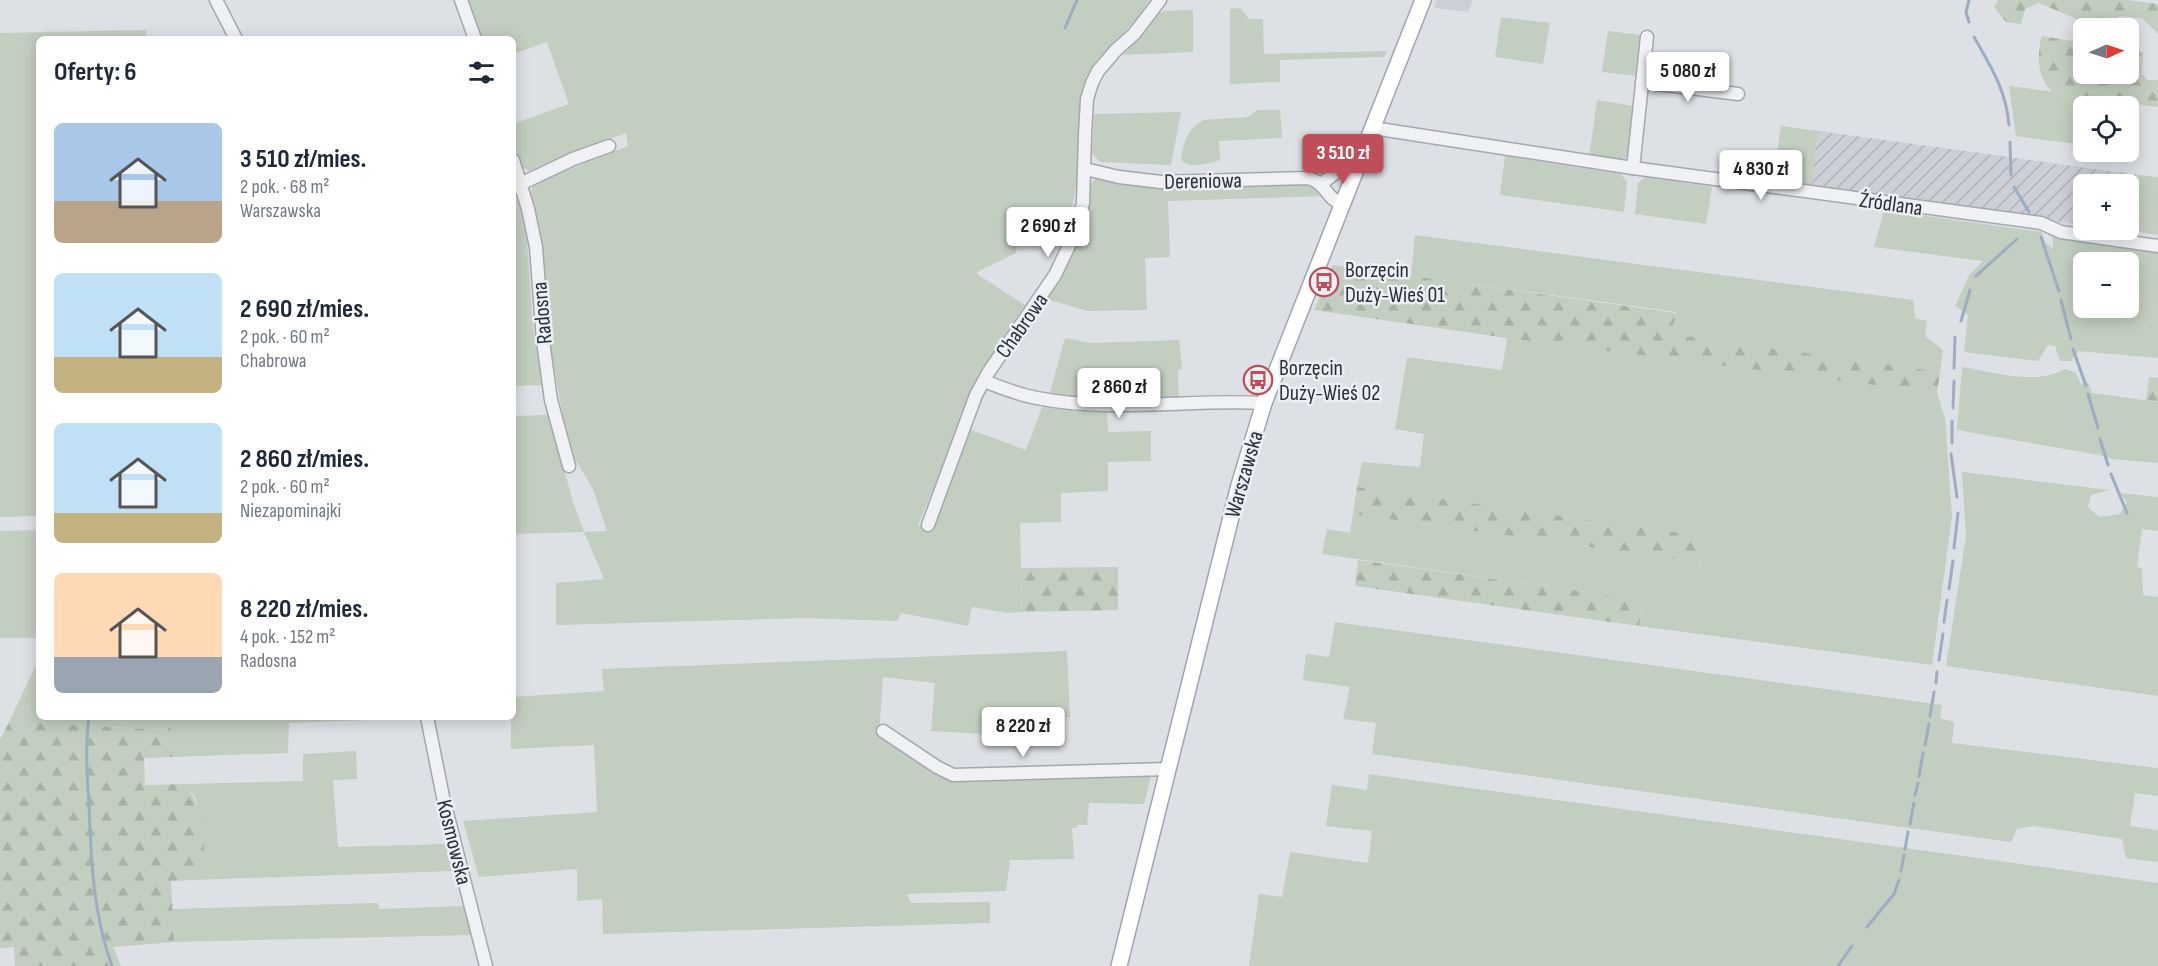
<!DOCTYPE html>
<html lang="pl">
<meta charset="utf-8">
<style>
body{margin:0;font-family:"Sofia Sans Condensed",sans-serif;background:#f2f2f3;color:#1f2937;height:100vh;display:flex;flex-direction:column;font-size:22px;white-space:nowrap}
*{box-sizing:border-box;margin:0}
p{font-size:20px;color:#747a83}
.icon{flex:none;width:33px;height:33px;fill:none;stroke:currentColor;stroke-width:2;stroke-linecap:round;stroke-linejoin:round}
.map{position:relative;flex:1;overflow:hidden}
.side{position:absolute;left:36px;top:36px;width:480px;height:684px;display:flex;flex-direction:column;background:#fff;border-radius:9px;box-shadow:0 3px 15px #0003}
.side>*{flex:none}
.needle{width:39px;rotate:87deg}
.fabs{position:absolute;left:2073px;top:18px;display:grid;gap:12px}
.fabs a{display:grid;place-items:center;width:66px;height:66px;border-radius:9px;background:#fff;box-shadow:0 3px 15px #0003;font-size:30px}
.price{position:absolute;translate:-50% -51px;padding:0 14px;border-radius:6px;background:#fff;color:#222;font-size:20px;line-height:39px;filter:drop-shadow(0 2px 3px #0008)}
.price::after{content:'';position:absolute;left:50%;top:36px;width:18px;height:14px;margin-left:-9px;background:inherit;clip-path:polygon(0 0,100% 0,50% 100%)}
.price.current{background:#be4f5a;color:#fff}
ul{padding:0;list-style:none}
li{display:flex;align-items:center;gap:18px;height:150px;padding:0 18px}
li span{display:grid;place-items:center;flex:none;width:168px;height:120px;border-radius:9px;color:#555}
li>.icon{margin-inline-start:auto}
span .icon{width:72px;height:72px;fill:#fffc;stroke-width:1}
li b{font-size:26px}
h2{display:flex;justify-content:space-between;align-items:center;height:72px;padding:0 18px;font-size:26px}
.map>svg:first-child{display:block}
</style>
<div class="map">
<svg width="2158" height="966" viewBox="0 0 2158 966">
<defs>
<pattern id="industrial-furrows" width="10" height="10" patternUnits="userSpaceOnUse" patternTransform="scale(1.5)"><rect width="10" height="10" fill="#cccfd6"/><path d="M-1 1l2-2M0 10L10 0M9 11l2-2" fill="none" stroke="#afb2b8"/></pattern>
<pattern id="forest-firs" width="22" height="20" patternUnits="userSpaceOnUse" patternTransform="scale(1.5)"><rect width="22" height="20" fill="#c2cebf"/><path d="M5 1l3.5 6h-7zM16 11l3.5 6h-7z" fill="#a7b1a5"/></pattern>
</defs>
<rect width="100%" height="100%" fill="#dde0e5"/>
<polygon fill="#cccfd6" points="1437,0 1473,0 1468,12 1434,8"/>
<polygon fill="url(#industrial-furrows)" points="1818,131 2139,175 2132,231 2118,230 2128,230 2128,184 2084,184 2083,225 1811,188"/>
<g fill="#c2cebf" fill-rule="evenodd">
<polygon points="468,0 1149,0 1138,18 1097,60 1086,79 1081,95 1078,177 1068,228 1037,231 1020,227 1016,253 979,271 977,274 1025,305 999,343 975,382 958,430 918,525 933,525 971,430 1026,450 1044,402 1107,407 1108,432 1151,431 1151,461 1108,462 1108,491 1061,493 1061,522 1020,523 1022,612 1007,613 972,607 968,626 901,613 897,621 804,618 556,625 556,583 604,579 584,532 513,534 513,416 549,415 573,502 584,532 607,531 593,489 575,459 562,412 546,321 540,240 530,195 534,183 628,146 626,133 551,161 530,171 521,167 513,140 513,124 569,104 547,42 513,54 513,39 482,39"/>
<polygon points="1240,8 1249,19 1263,19 1264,54 1387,51 1384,57 1280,60 1280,82 1230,84 1230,9"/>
<polygon points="1193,10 1193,52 1122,55 1146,31 1156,15 1164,11"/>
<polygon points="1501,17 1550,23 1543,64 1495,57"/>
<polygon points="146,30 146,39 39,39 39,516 0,517 0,33"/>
<polygon points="1608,31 1641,35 1637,76 1602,72"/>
<polygon points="2009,86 2135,103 2129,152 2128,106 2084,106 2083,145 2016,136"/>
<polygon points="1597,100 1634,106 1629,155 1620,162 1589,158"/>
<path d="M1258 110H1280L1282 138 1219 141 1220 160C1208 164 1191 169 1181 160 1183 143 1188 128 1204 120L1248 117Z"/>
<polygon points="1181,112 1171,165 1100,162 1092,153 1094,114"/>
<polygon points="1781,126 1818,131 1811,188 1773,182"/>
<polygon points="1505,156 1621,174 1627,182 1624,212 1500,195"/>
<polygon points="2139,175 2158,177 2158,235 2132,231"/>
<polygon points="1097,177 1168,189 1299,183 1318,190 1328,196 1168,201 1170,257 1145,258 1147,310 1088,311 1046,299 1060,281 1072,256 1088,203 1090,185"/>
<polygon points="1645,177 1712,187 1706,224 1635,214 1638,183"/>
<polygon points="513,198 518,200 527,240 533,327 542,385 513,386"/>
<path d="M1884 210 2042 232 2045 243 2053 248 2052 233 2158 249V358L2078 351 2071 361H2060L2055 346 2048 345 2038 361 1964 352 1968 315 1955 306 1969 275 1983 261 1874 247ZM2084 262H2128V308H2084Z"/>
<polygon points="1415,235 1913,300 1915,318 1927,321 1925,336 1943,350 1940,372 1670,334 1676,312 1411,276"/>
<polygon points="1065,338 1089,343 1179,340 1182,369 1178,370 1179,400 1087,400 1049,396"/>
<polygon points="1507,338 1937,393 1945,418 1952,516 1932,665 1639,626 1643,600 1322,554 1327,529 1350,533 1353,514 1704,563 1707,537 1357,487 1362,462 1420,467 1424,434 1395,429 1407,357 1502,370"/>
<path d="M1962 367C1995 372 2034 386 2065 369L2076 373 2081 384 2088 382 2092 393 2158 402V463L2112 459 2099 455 1957 430Z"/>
<polygon points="1962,472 2109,490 2091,495 2088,507 2099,517 2120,514 2127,502 2119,493 2158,497 2158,531 2142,529 2137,567 2142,568 2143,595 2158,597 2158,696 1946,666 1966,536"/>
<polygon points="39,530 39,638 0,638 0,531"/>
<polygon points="1335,622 1942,705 1940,718 1954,722 1952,743 2158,768 2158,796 2135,793 2130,826 2158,830 2158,862 2126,858 2122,839 2034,826 2017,829 2011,842 1372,754 1376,723 1343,719 1350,687 1303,680 1306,654 1329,657"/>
<polygon points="1067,651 1070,717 1001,717 1002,735 931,731 935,683 883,677 879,735 939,776 949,779 1151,777 1144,804 1089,803 1087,825 1077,825 1077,828 1072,828 1074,859 1010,860 1006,891 907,894 911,903 990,902 990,923 603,934 602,899 577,901 577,869 479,877 463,821 597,812 594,745 511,749 511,717 513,717 513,697 604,691 602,669"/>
<polygon points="39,659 39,717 417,718 289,723 288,753 172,757 170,728 149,729 9,722"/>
<polygon points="356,751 357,779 333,780 338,847 446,844 452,871 193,880 203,859 196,799 186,784 303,781 303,754"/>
<polygon points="1369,774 2158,883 2158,966 1249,966 1259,894 1282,897 1290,852 1368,863 1372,831 1326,826 1332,785 1367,790"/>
<polygon points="378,903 379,909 464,906 472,935 174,942 172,909"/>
</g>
<g fill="url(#forest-firs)">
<polygon points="1998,0 2127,0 2158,4 2158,34 2142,18 2120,16 2109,24 2086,23 2039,3 2025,9 2021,24 2006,22 1994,7"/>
<path d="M2042 36 2083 43 2084 74H2128L2129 50 2143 52 2142 74 2147 80H2158V107L2054 93C2038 82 2036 54 2042 36Z"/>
<polygon points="1333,265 1676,313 1671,334 1940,372 1937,393 1507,338 1314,310"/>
<polygon points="2149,377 2158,378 2158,402 2146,400"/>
<polygon points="1357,487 1708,537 1704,563 1353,514"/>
<polygon points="1358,560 1643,600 1639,626 1355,586"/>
<polygon points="1118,567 1118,610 1022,612 1021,568"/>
<path d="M9 722 149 729 171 728 172 757 144 758 145 785 186 784C199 804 207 834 203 858 202 865 196 873 193 880L171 881 174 942 113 947 121 966H15L14 947 0 948V740Z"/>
</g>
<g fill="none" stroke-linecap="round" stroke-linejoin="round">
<g stroke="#9cacc2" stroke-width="3">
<polyline points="1969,22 1966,12 1969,0"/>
<polyline points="1065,28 1077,0"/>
<path d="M1974 37C1991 67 2006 90 2009 125"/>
<polyline points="2010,142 2011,175"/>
<polyline points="2014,187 2029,212"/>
<polyline points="2041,237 2059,291"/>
<polyline points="1976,276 2017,239"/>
<polyline points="2061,300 2071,339"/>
<polyline points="1961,321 1970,290"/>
<polyline points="2073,349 2086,386"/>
<polyline points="1954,368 1955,337"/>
<polyline points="2088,394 2098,428"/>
<polyline points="1953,408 1954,381"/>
<polyline points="2100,439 2108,465"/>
<polyline points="1952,443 1952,421"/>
<polyline points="1951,454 1957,497"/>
<polyline points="2111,474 2127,513"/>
<polyline points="1954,548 1958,513"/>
<polyline points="1949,589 1953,561"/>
<polyline points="1944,622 1947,600"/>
<polyline points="1939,660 1943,634"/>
<polyline points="1936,683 1937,672"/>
<polyline points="1930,716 1934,692"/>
<path d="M89 717C85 746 87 776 89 805 91 860 93 914 112 966"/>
<polyline points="1925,745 1929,724"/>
<polyline points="1919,776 1923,753"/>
<polyline points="1915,795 1918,783"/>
<polyline points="1910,824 1914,803"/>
<polyline points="1905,849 1908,832"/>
<polyline points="1901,871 1904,855"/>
<polyline points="1867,927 1894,894 1899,880"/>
<polyline points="1838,966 1852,946"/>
</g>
<g stroke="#a3a7ae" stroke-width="15">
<g id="minor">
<polyline points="216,0 236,39"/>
<polyline points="461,0 475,39"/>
<polyline points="1642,82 1738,94"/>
<polyline points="1374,126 1379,129 1633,168 2041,223 2061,232 2158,246"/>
<polyline points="513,160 528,209 536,247 543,341 551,400 569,466"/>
<polyline points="1633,168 1647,37"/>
<path d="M1085 169 1119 177 1161 182 1308 178C1327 183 1326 199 1342 204"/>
<polyline points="1321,184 1339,170 1357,167"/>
<polyline points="514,187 573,159 609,146"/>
<path d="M984 381C1002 388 1019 395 1037 398 1112 413 1189 399 1264 403"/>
<polyline points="928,525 976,395 988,373 1055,275 1075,233 1083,203 1085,134 1087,99 1092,83 1098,71 1116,50 1134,34 1160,0"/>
<polyline points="427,717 443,797 486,966"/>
<polyline points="883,731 937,767 953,775 1168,769"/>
</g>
</g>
<g stroke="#9ea4b0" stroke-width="18">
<polyline id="major" points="1119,966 1239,485 1264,403 1423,0"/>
</g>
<use href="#minor" stroke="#f0f1f4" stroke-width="12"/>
<use href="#major" stroke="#fff" stroke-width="15"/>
</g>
<defs>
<g id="bus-ring" transform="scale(1.5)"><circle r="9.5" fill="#eceff3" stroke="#be4f5a" stroke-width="1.5"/><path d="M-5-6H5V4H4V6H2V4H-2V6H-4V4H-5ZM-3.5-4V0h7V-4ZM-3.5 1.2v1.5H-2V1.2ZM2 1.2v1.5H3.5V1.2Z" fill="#be4f5a"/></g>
</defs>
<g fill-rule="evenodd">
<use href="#bus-ring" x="1324" y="282"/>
<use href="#bus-ring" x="1258" y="380"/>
</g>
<g text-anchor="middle" stroke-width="5" stroke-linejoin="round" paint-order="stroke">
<g font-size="22" fill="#292e3a" stroke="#eceff3">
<text transform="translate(1203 180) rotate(-1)" y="8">Dereniowa</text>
<text transform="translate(1891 203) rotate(8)" y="8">Źródlana</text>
<text transform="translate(541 313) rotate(-95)" y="8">Radosna</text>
<text transform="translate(1021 325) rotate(-55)" y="8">Chabrowa</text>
<text transform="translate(1243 474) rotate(-74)" y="8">Warszawska</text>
<text transform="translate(455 842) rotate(76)" y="8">Kosmowska</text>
</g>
<g font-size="22" fill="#292e3a" stroke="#eceff3" text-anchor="start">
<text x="1345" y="277">Borzęcin<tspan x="1345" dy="25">Duży-Wieś 01</tspan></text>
<text x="1279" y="375">Borzęcin<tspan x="1279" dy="25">Duży-Wieś 02</tspan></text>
</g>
</g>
</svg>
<div class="fabs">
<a><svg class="needle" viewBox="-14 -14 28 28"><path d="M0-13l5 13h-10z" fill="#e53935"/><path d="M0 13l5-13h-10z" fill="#747a83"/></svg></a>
<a><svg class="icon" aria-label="locate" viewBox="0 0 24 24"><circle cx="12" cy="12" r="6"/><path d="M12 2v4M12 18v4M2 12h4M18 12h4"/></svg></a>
<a>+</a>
<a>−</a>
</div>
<b class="price" style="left:1688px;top:103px">5 080 zł</b>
<b class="price current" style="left:1343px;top:185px">3 510 zł</b>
<b class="price" style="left:1761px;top:201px">4 830 zł</b>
<b class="price" style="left:1048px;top:258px">2 690 zł</b>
<b class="price" style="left:1119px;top:419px">2 860 zł</b>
<b class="price" style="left:1023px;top:758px">8 220 zł</b>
<section class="side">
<h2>Oferty: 6<svg class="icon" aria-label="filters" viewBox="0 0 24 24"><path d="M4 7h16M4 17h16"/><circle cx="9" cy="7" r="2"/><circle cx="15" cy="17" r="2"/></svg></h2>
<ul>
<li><span style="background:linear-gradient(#a9c7e8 65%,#b9a48a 0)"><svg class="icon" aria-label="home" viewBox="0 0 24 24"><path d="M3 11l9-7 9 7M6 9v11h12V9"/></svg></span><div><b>3 510 zł/mies.</b><p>2 pok. · 68 m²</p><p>Warszawska</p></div></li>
<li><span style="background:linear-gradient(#bfe0f5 70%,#c2b280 0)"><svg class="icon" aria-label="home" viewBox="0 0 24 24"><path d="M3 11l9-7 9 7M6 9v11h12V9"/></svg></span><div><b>2 690 zł/mies.</b><p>2 pok. · 60 m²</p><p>Chabrowa</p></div></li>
<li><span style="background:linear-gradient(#bfe0f5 75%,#c2b280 0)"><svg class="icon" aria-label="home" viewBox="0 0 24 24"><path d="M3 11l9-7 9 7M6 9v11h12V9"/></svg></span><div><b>2 860 zł/mies.</b><p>2 pok. · 60 m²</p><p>Niezapominajki</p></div></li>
<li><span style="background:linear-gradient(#ffd9b3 70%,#9aa5b1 0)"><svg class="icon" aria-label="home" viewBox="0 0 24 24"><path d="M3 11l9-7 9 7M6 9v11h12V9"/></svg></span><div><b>8 220 zł/mies.</b><p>4 pok. · 152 m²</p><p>Radosna</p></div></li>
</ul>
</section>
</div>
